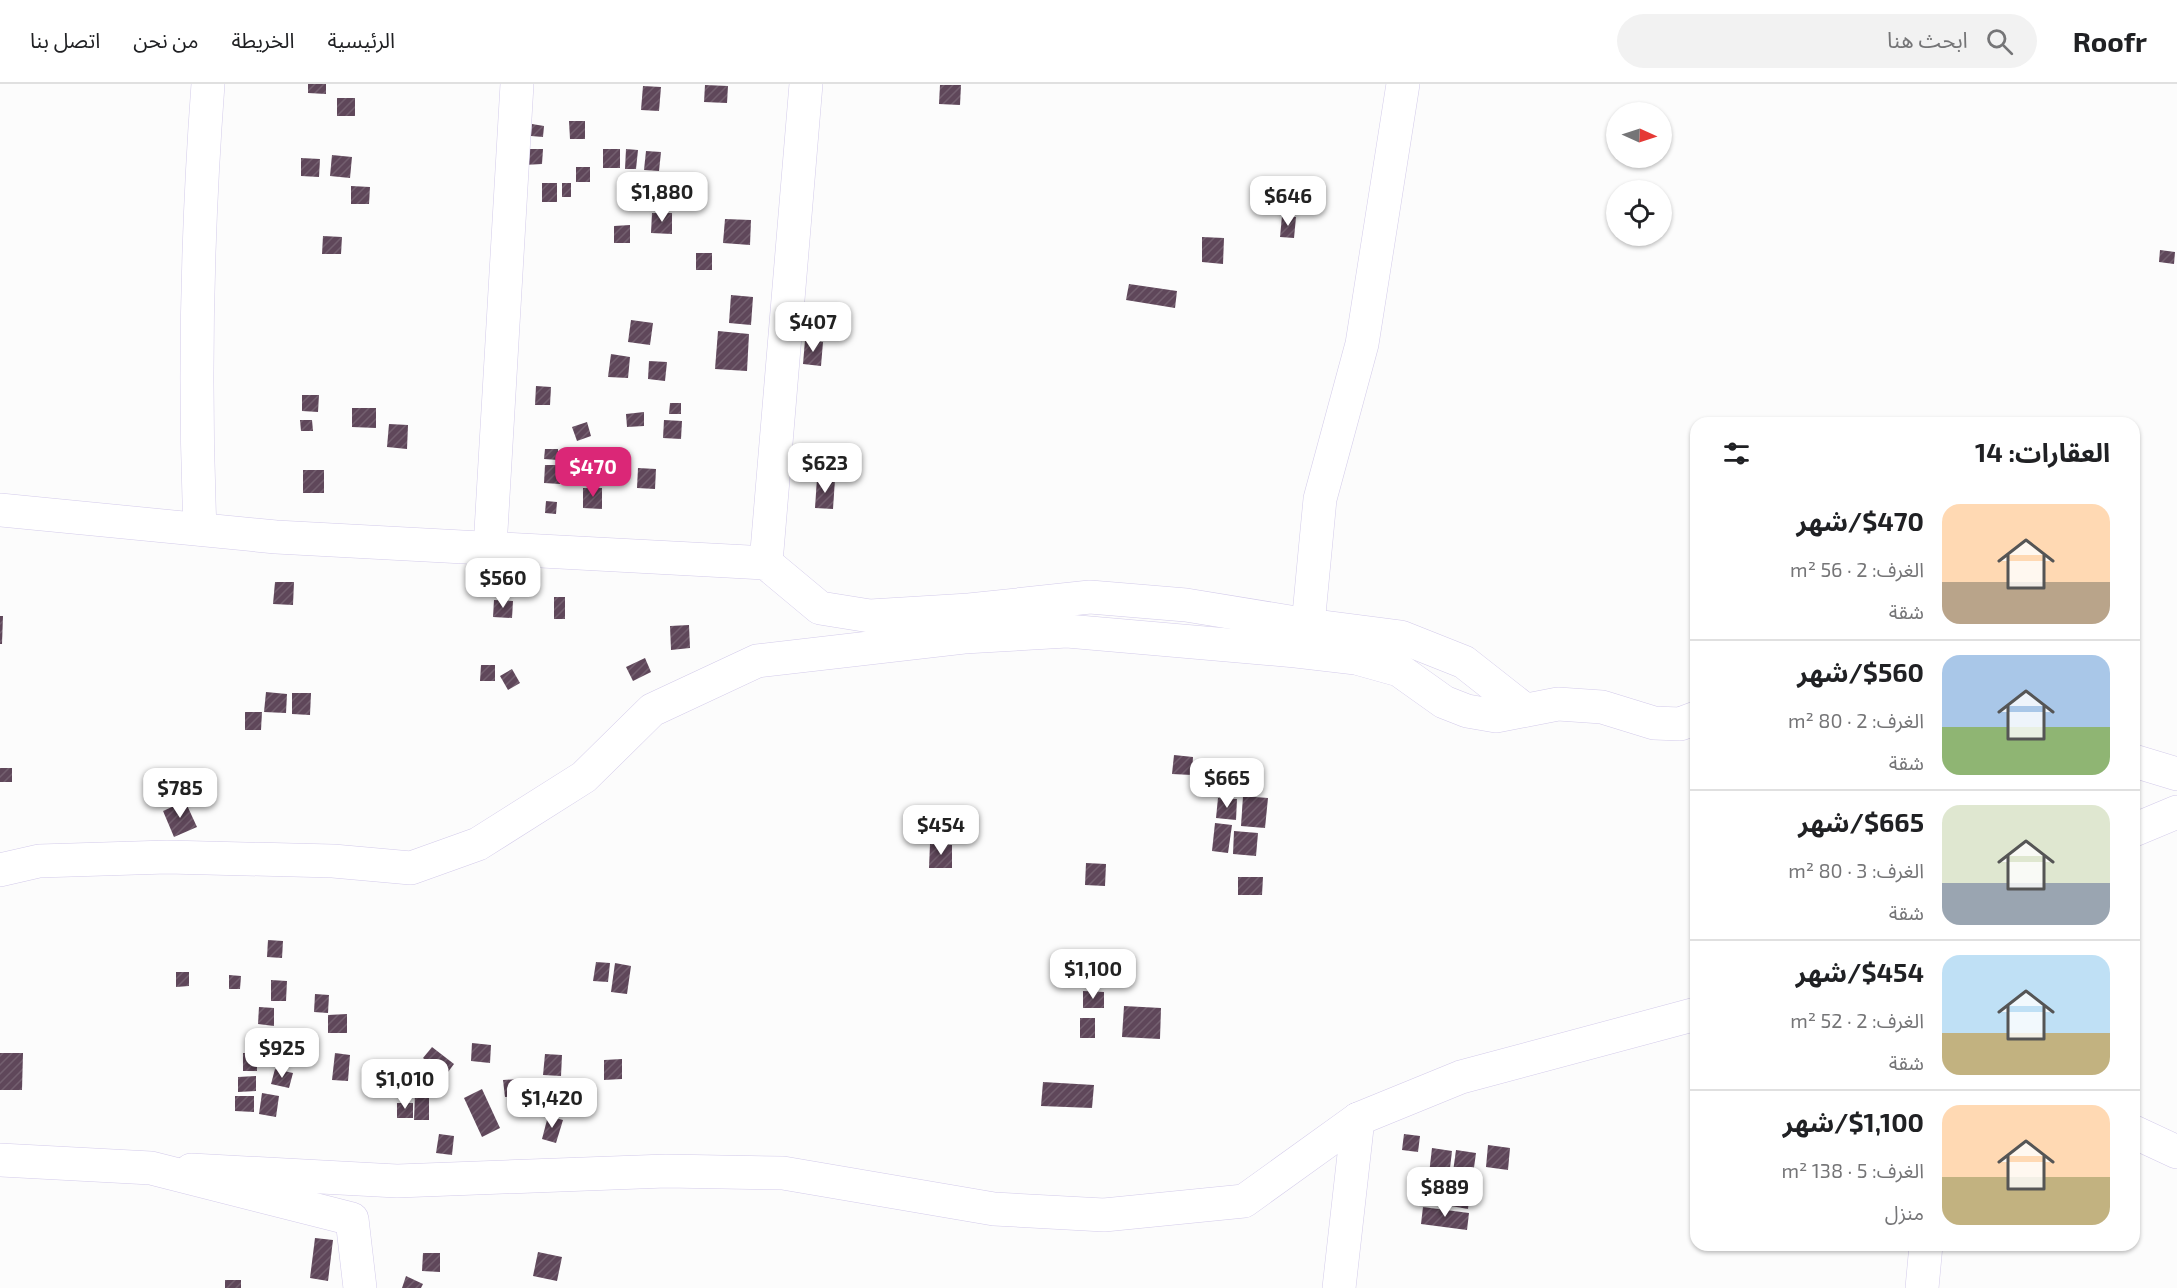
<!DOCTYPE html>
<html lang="ar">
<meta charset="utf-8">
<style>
body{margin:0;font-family:"Exo 2","Noto Sans Arabic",sans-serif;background:#f2f2f2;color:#202124;direction:rtl;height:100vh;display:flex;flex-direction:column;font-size:22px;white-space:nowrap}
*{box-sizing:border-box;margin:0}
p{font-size:20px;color:#757577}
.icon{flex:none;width:33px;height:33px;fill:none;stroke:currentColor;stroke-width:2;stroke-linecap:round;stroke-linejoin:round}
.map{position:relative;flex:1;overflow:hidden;direction:ltr}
.side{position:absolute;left:1690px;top:333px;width:450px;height:834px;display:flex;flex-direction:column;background:#fff;border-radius:18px;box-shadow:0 2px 4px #0004;direction:rtl}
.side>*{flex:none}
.needle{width:39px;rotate:93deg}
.controls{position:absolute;left:1606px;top:18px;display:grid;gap:12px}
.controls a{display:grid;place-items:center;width:66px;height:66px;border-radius:50%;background:#fff;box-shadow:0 2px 4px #0004;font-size:30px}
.price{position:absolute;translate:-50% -51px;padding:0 14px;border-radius:12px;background:#fff;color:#222;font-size:20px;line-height:39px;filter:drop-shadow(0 2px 3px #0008)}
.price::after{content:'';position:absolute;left:50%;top:36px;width:18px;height:14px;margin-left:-9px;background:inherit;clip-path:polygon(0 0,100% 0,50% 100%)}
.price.on{background:#db2777;color:#fff}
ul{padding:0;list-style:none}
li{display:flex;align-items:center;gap:18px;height:150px;padding:0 30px}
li+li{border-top:2px solid #e0e0e0}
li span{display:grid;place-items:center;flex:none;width:168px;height:120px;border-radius:18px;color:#555}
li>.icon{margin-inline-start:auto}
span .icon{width:72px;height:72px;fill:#fffc;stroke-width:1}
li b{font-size:26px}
h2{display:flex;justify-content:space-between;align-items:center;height:72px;padding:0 30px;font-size:26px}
header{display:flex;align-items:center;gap:36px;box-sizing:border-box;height:84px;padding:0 30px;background:#fff;border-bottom:2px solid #e0e0e0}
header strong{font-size:28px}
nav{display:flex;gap:33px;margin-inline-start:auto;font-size:21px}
.search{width:420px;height:54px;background:#f2f2f2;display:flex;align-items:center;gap:15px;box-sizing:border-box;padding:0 21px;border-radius:33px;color:#757577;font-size:22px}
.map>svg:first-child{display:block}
</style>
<header>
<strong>Roofr</strong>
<div class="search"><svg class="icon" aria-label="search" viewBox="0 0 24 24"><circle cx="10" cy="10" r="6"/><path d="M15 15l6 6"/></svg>ابحث هنا</div>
<nav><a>الرئيسية</a><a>الخريطة</a><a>من نحن</a><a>اتصل بنا</a></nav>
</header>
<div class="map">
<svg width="2177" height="1204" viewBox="0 0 2177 1204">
<defs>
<pattern id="building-hatch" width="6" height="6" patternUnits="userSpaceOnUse" patternTransform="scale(1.5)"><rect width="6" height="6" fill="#5f475a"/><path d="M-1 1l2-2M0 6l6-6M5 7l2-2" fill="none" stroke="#735f6f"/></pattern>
</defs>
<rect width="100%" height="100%" fill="#fcfcfc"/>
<g fill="url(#building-hatch)">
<polygon points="308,0 326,0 326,10 308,9"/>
<polygon points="705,1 728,2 727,19 704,18"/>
<polygon points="940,1 961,1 960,21 939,20"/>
<polygon points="643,2 661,3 659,27 641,26"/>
<rect x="337" y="14" width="18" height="18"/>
<polygon points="569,37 585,37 585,55 570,55"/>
<polygon points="532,40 544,42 543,53 531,52"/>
<polygon points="524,65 543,65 542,80 524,81"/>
<rect x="603" y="65" width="17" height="19"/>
<polygon points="626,65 638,66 636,85 625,85"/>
<polygon points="646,67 661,68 659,87 644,86"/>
<polygon points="332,71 352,73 350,94 330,92"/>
<polygon points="301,74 320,75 319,93 301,92"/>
<rect x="576" y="83" width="14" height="15"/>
<rect x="542" y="99" width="15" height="19"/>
<rect x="562" y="99" width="9" height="14"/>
<polygon points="351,102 370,103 369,120 351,120"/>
<polygon points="652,129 672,129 672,150 651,149"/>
<polygon points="1282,132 1296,133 1294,154 1280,153"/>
<polygon points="725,135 751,136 750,161 723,159"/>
<polygon points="630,141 630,159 614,159 614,142"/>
<polygon points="323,152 342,153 341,170 322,170"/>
<polygon points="1202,153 1224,154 1223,180 1202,178"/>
<polygon points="2160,166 2175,168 2174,180 2159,178"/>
<rect x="696" y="169" width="16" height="17"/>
<polygon points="1129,200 1177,207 1175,224 1126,216"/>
<polygon points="731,211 753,213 751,241 729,239"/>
<polygon points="631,236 653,239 650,261 628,258"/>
<polygon points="718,247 749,250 747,287 715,285"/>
<polygon points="805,256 823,258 821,282 803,280"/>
<polygon points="611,270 630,273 628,294 608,293"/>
<polygon points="649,277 667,278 665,297 648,295"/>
<polygon points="536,302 551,303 550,321 535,321"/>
<polygon points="302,311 319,311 318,328 302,327"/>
<polygon points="670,319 681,319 681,330 669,330"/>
<polygon points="352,324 376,324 376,344 352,343"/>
<polygon points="644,328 644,342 627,343 626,330"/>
<polygon points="300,336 312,336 313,347 301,347"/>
<polygon points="664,336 682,337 681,355 663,354"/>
<polygon points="587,338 591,352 577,357 572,343"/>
<polygon points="389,340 408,341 407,365 387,363"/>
<polygon points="545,365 558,365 558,376 544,375"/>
<polygon points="545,381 560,381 560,400 544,399"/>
<polygon points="638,384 656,385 655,405 637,404"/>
<rect x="303" y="386" width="21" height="23"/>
<polygon points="817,394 835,395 833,425 815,424"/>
<polygon points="583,404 602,404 602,425 583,424"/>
<polygon points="546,417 557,418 556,430 545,429"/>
<polygon points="275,498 294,498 293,521 273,520"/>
<rect x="554" y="513" width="11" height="22"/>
<polygon points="494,516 513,517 512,534 493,533"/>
<polygon points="0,532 3,532 2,560 0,560"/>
<polygon points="689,541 690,564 671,566 670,542"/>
<polygon points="645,574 651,588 633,597 626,583"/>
<polygon points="481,581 495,581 495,597 480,597"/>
<polygon points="512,585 520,599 508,606 500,592"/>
<polygon points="266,608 287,610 286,629 264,628"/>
<polygon points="292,609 311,609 310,631 292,630"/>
<polygon points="245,628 262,628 261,646 245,646"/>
<polygon points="1174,671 1193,673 1192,691 1172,690"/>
<rect x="0" y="684" width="12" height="14"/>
<polygon points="1243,712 1268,714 1265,744 1241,742"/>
<polygon points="1218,714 1237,715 1236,736 1216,734"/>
<polygon points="185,717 197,743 174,753 163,727"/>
<polygon points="1215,739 1232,741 1228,769 1212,767"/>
<polygon points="1234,747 1258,749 1256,772 1233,770"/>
<polygon points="930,760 952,761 952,784 929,784"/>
<polygon points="1086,779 1106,780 1105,802 1085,801"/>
<polygon points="1238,793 1263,793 1262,811 1238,811"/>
<polygon points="268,856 283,857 282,874 267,873"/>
<polygon points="596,878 610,879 608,898 593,897"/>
<polygon points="615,879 631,882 627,910 611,908"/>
<polygon points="176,888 189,888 189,902 176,903"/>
<polygon points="229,891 241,892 240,905 229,905"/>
<polygon points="271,896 287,897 286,917 271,917"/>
<polygon points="1083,907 1104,908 1104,924 1083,924"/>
<polygon points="315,910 329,911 328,929 314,928"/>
<polygon points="1124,922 1161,924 1160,955 1122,953"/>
<polygon points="259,923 274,924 274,942 258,940"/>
<polygon points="347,930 347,949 328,949 328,931"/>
<rect x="1080" y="934" width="15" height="20"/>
<polygon points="472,959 491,961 490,979 471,977"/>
<polygon points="432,963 454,980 445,992 423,974"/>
<polygon points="0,969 23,969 22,1006 0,1006"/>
<rect x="243" y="969" width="14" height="18"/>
<polygon points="335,969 350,971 348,997 332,996"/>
<polygon points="545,970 562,971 561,992 543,991"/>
<polygon points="622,975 622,995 604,996 604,976"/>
<polygon points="275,985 293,989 289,1004 271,1000"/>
<polygon points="256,992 256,1007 238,1008 238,993"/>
<polygon points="401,994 414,995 414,1007 401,1006"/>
<polygon points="520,995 521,1012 505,1013 503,996"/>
<polygon points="1043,998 1094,1001 1092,1024 1041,1022"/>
<polygon points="482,1005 500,1044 482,1053 464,1014"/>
<polygon points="262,1009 279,1012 276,1033 259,1030"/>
<polygon points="415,1009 429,1009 429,1036 414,1036"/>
<polygon points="235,1012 254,1012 254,1028 235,1027"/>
<rect x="397" y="1019" width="16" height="15"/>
<polygon points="548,1032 563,1036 556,1059 542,1055"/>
<polygon points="439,1050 454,1052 452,1071 436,1069"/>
<polygon points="1404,1050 1420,1052 1418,1068 1402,1066"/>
<polygon points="1488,1061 1510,1064 1508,1086 1486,1083"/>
<polygon points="1432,1064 1452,1067 1449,1093 1429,1090"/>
<polygon points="1456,1066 1476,1069 1473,1091 1453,1088"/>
<polygon points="1455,1093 1472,1095 1468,1125 1451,1122"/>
<polygon points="1428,1100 1446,1102 1444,1121 1426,1119"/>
<polygon points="1423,1123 1469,1129 1467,1146 1421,1140"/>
<polygon points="315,1154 333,1156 328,1197 310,1194"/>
<polygon points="538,1168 562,1173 557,1197 533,1192"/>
<polygon points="423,1169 440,1169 440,1188 422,1187"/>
<polygon points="406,1192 423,1200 421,1204 402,1204"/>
<rect x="225" y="1196" width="16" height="8"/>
</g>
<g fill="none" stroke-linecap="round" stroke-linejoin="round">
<g stroke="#d3cbea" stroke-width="34">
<g id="minor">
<polyline points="0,426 276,453 766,479 820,524 870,532 969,526 1090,513 1186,521 1308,541 1401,553 1464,578 1525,626"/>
<path d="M200 445C194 297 197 148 208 0"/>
<polyline points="490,464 517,0"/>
<polyline points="766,479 806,0"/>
<polyline points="1308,541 1320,415 1362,260 1403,0"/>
<polyline points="2134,677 2177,690"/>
<polyline points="2134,746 2177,728"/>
<polyline points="0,786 39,777 167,773 333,777 411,784 478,760 584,693 652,626 757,577 964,553 1067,547 1296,567 1356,574 1399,586 1444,618 1467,627 1496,632 1558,620 1602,623 1654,639 1680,640 1696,634"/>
<polyline points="2134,1048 2177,1068"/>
<polyline points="191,1086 397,1097 666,1087 783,1089 994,1125 1104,1131 1244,1117 1358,1035 1461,993 1696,930"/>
<polyline points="1339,1204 1358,1035"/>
<polyline points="1922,1204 1926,1161"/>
</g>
</g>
<g stroke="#d3cbea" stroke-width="34">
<polyline id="tertiary" points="0,1076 151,1084 352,1135 360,1204"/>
</g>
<use href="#minor" stroke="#fff" stroke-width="33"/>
<use href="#tertiary" stroke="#fff" stroke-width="33"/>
</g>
</svg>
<div class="controls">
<a><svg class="needle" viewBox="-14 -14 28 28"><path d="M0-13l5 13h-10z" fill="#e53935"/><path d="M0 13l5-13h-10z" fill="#757577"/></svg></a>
<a><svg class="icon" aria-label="locate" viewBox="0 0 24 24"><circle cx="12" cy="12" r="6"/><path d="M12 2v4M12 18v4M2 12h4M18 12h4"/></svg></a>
</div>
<b class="price" style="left:662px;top:139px">$1,880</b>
<b class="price" style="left:1288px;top:143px">$646</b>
<b class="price" style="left:813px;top:269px">$407</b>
<b class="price" style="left:825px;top:410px">$623</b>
<b class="price on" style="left:593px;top:414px">$470</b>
<b class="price" style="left:503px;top:525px">$560</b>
<b class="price" style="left:1227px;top:725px">$665</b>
<b class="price" style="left:180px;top:735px">$785</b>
<b class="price" style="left:941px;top:772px">$454</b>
<b class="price" style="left:1093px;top:916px">$1,100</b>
<b class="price" style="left:282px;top:995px">$925</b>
<b class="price" style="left:405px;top:1026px">$1,010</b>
<b class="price" style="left:552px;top:1045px">$1,420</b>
<b class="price" style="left:1445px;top:1134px">$889</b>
<section class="side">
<h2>العقارات: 14<svg class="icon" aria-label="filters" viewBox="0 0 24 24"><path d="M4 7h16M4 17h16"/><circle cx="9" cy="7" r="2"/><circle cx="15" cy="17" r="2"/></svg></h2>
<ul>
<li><span style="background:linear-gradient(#ffd9b3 65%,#b9a48a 0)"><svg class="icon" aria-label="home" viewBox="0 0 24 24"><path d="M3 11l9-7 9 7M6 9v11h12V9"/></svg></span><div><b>$470/شهر</b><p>الغرف: 2 · 56 m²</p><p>شقة</p></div></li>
<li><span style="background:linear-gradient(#a9c7e8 60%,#8fb573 0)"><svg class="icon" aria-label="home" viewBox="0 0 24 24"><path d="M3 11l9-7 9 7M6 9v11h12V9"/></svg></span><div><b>$560/شهر</b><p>الغرف: 2 · 80 m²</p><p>شقة</p></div></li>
<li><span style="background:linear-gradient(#dfe7d0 65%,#9aa5b1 0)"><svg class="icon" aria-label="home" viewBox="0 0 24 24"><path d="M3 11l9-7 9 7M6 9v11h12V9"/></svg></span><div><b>$665/شهر</b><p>الغرف: 3 · 80 m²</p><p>شقة</p></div></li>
<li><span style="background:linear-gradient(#bfe0f5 65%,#c2b280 0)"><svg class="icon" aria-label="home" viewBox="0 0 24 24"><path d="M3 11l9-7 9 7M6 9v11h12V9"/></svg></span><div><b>$454/شهر</b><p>الغرف: 2 · 52 m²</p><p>شقة</p></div></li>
<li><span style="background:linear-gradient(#ffd9b3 60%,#c2b280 0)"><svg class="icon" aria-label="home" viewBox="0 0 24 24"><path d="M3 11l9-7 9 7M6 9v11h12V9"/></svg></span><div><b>$1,100/شهر</b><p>الغرف: 5 · 138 m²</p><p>منزل</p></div></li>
</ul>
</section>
</div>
